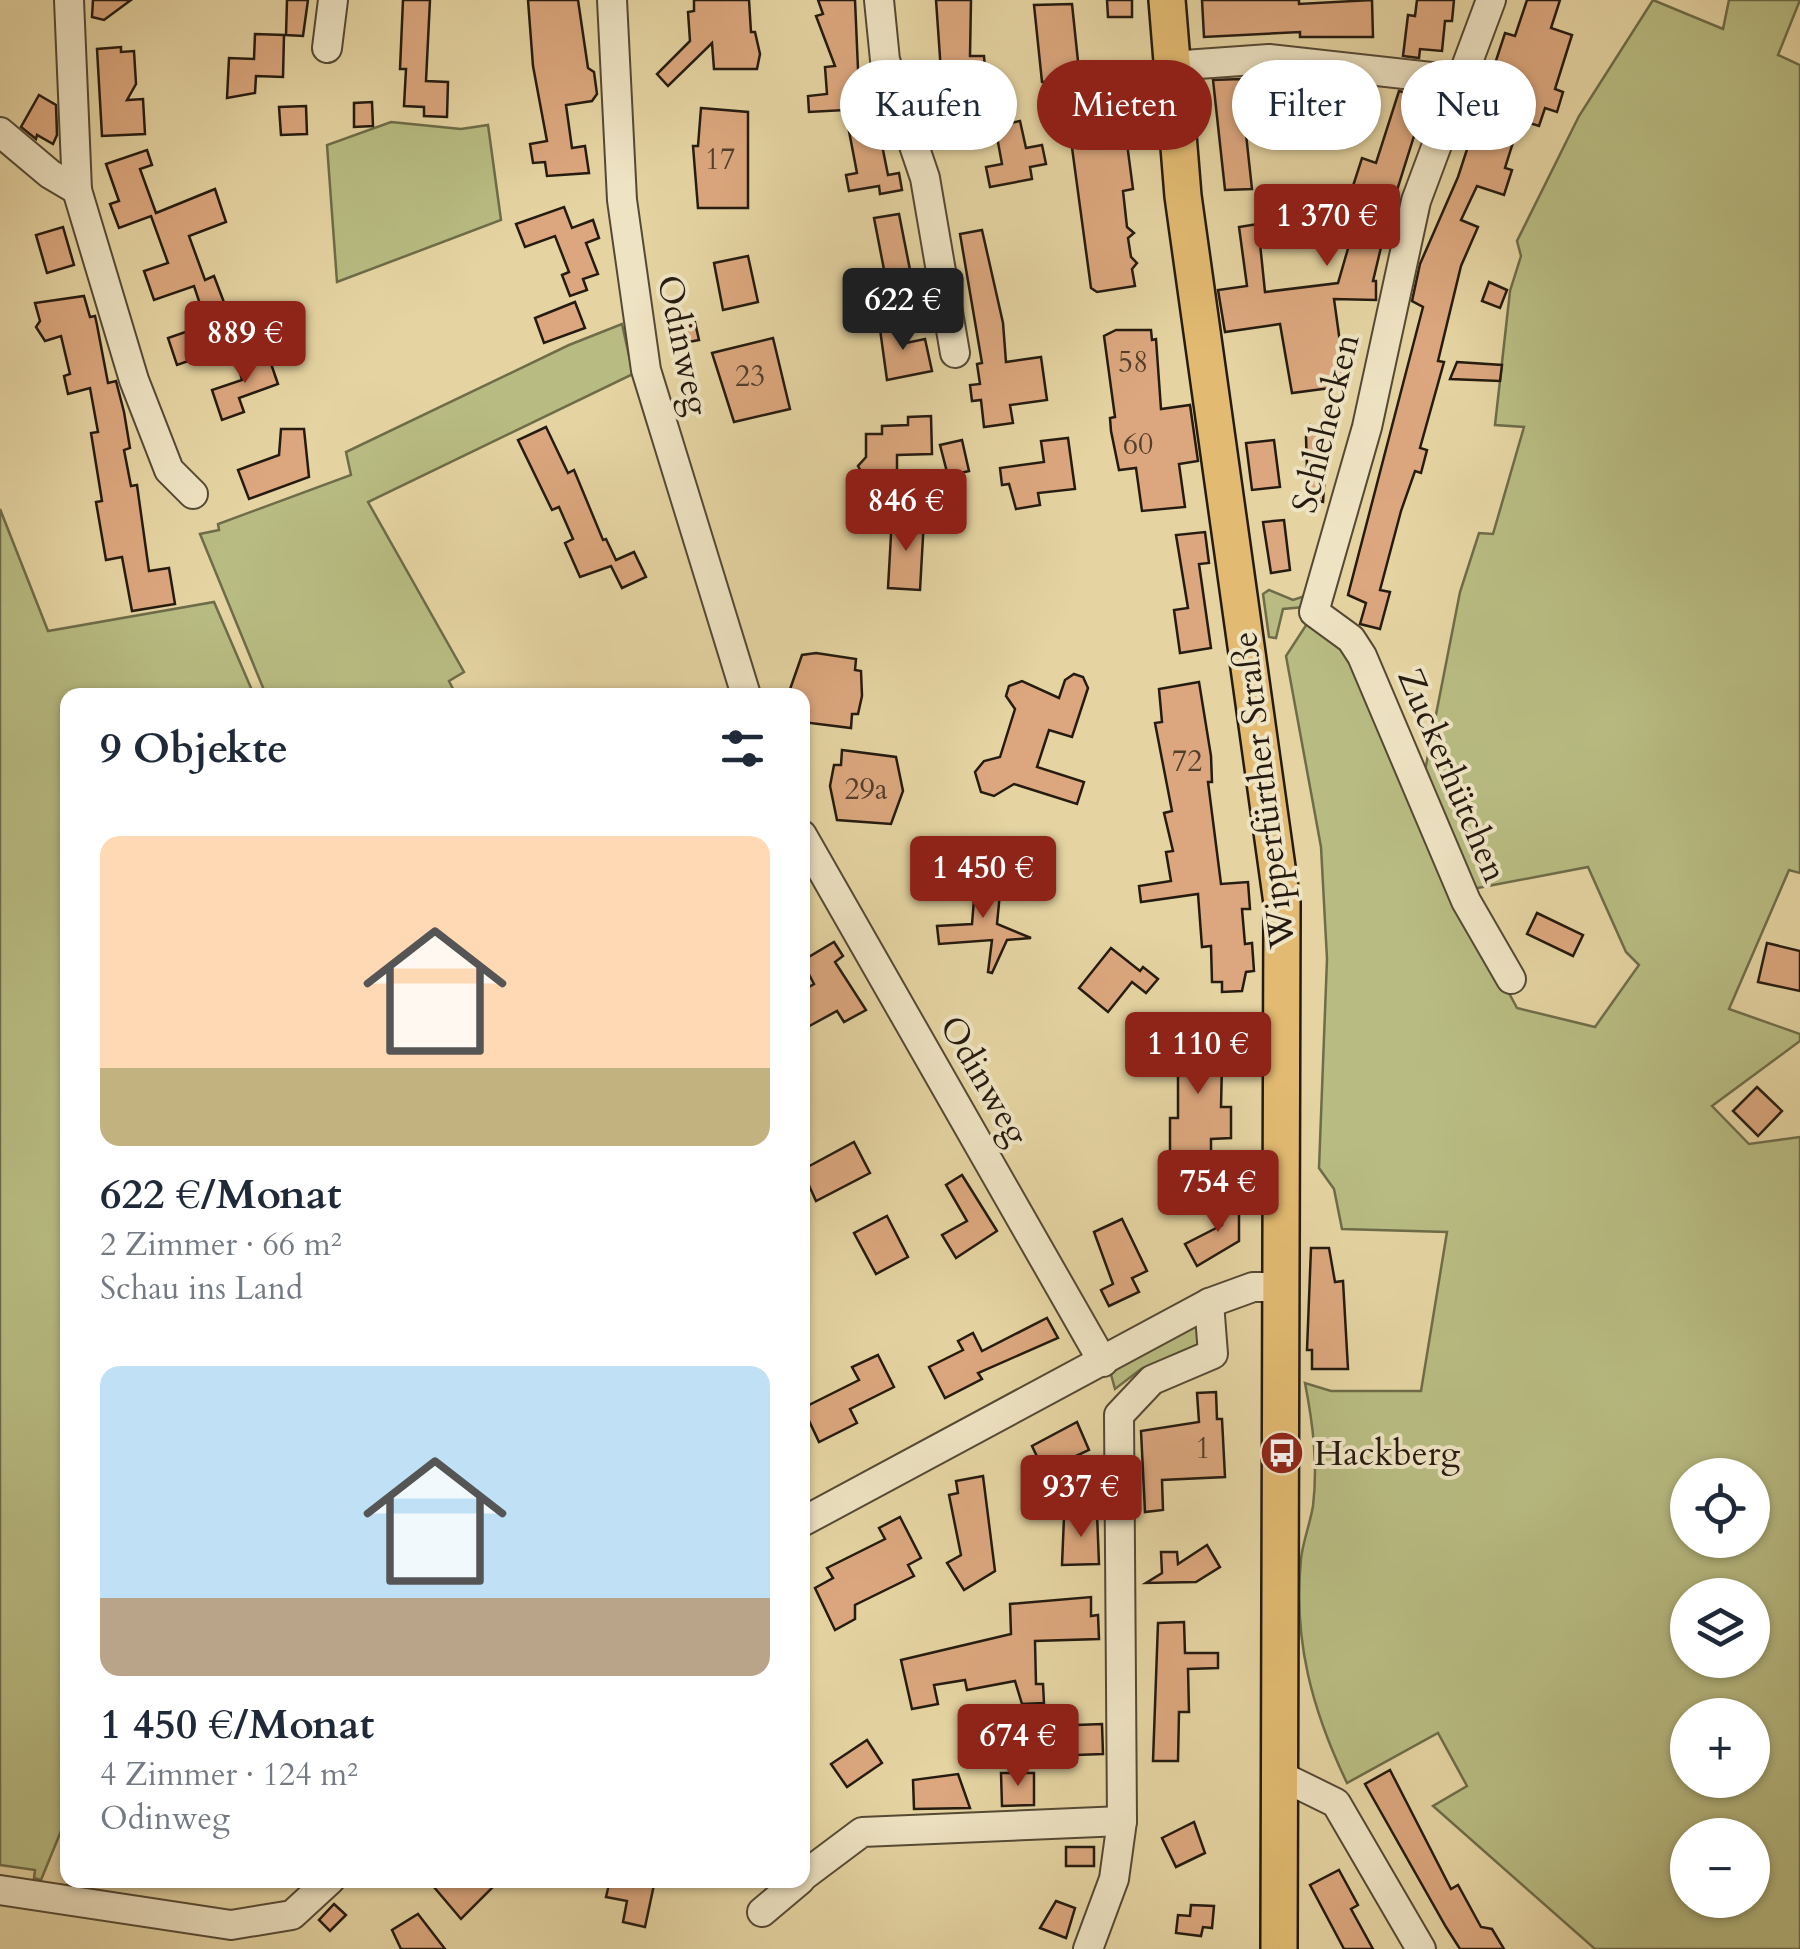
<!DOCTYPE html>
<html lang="de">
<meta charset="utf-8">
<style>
body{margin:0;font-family:Cardo,serif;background:#f2f2f3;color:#1f2937;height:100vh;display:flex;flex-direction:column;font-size:38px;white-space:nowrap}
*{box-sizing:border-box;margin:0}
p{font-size:32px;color:#747a83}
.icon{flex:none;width:55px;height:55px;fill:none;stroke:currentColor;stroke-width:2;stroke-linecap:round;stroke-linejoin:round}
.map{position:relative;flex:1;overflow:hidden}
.drawer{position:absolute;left:60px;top:688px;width:750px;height:1200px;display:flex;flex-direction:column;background:#fff;border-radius:20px;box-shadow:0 2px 8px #0004}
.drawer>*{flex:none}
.banner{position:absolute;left:840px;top:60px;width:810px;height:90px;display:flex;gap:20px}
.fabs{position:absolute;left:1670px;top:1458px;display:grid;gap:20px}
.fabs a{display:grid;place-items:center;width:100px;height:100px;border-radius:50%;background:#fff;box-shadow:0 2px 8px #0004;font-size:50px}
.price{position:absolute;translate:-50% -85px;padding:0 22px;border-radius:10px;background:#8f2418;color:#fff;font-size:32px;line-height:65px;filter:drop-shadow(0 2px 5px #0008)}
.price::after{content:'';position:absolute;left:50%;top:60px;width:30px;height:22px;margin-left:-15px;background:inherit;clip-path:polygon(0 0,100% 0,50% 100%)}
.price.on{background:#222;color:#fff}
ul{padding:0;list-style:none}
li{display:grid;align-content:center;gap:20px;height:530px;padding:0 40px}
li span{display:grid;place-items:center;height:310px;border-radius:20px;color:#555}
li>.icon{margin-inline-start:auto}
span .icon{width:180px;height:180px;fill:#fffc;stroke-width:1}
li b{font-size:42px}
h2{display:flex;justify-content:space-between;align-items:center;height:120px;padding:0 40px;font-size:42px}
.chip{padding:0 35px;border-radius:45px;background:#fff;box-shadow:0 2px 8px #0004;font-size:35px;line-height:90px}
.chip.on{background:#8f2418;color:#fff}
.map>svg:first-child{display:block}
</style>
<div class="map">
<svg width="1800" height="1949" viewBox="0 0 1800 1949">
<rect width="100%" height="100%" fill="#e5d4a2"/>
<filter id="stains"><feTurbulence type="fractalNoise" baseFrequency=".002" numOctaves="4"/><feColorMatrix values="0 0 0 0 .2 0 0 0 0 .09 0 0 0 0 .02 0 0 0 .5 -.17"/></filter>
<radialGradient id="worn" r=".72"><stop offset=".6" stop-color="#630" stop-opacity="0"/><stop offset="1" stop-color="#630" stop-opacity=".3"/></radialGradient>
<g fill="#b8bc82" stroke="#6e6c49" stroke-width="2.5" fill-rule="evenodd">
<path d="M1653 0 1723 29 1729 0H1800L1778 55 1800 65V873L1789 870 1729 1009 1800 1034V1041L1712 1106 1749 1144 1800 1137V1949H1595L1433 1806 1467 1786 1438 1733 1347 1783C1312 1710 1293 1640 1301 1559 1303 1541 1310 1524 1313 1506 1318 1464 1313 1424 1305 1383L1331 1391H1421L1447 1232 1342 1229 1334 1189 1319 1168 1327 959 1321 847 1286 656 1312 616 1349 646 1465 911 1517 1008 1595 1027 1639 965 1626 952 1588 867 1467 890 1422 786 1460 592 1479 533 1493 534 1524 427 1495 425 1510 291 1521 256 1517 241 1579 116ZM1688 1475H1752V1540H1688ZM1688 1595H1752V1660H1688ZM1688 1715H1752V1780H1688ZM1688 1835H1752V1900H1688Z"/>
<polygon points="391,122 461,129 488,125 501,220 337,282 327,145"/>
<polygon points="622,324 633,374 368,502 464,672 449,681 456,695 266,695 200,534 219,530 218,524 351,475 346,452 569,345"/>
<polygon points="0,509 48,631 214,602 254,695 68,695 68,1814 41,1880 34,1878 35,1870 0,1865"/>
<polygon points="1269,590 1293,600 1308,595 1304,607 1283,609 1276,638 1269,637 1263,594"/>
<polygon points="1195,1325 1203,1329 1199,1344 1141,1369 1115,1389 1110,1371"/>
</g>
<g fill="#dca77e" stroke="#251b10" stroke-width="2.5">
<polygon points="93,0 131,0 104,20 92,17"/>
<polygon points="287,0 308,0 303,36 286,35"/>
<polygon points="403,0 430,0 426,81 448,82 447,117 424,116 424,107 404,106 406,69 400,69"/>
<polygon points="528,0 578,0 588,68 594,72 597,94 592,101 566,105 572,148 585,146 589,173 547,176 545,162 533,163 530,144 547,141 533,66"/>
<polygon points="694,0 749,0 751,32 755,32 760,54 757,69 714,69 712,43 668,86 657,74 690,41 688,12 694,11"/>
<polygon points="818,0 855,0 859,92 874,91 875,108 870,108 876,141 881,140 888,175 899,173 902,190 880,194 879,186 849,191 846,175 857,173 845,110 809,112 808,96 827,94 825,67 835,66 816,16 823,14"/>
<polygon points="936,0 971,0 970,56 984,56 986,83 942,86"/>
<polygon points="1107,0 1132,0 1132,17 1108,17"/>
<polygon points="1202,0 1299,0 1299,4 1372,0 1373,37 1300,37 1300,32 1204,37"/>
<polygon points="1417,0 1454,0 1452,21 1445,21 1442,51 1420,49 1419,58 1403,56 1408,15 1415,16"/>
<polygon points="1527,0 1560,0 1551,28 1572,35 1555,89 1563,92 1557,112 1545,108 1539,126 1520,120 1505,168 1512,170 1504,195 1477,186 1461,220 1478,227 1461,266 1438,361 1444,362 1420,448 1427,450 1421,473 1415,471 1401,511 1380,590 1390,592 1380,629 1360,624 1366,603 1348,595 1423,307 1412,301 1420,264 1458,177 1505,33 1515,36"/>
<polygon points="1072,4 1081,90 1091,89 1092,97 1121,98 1133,189 1123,191 1127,227 1134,233 1128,238 1131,257 1137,263 1132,269 1135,286 1097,292 1091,288 1063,81 1042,82 1034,5"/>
<polygon points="255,34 284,35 283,77 256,76 255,93 227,98 229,58 254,59"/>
<polygon points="121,47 121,52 134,51 136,84 127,100 143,99 145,134 102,136 97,49"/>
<polygon points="1240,79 1252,189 1225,190 1213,80"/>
<polygon points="1399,91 1426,98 1387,222 1373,281 1376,281 1376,300 1334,299 1346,386 1292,393 1280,324 1225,332 1218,290 1247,286 1239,227 1258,224 1265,292 1338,283 1365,190 1353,186 1362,158 1376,163"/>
<polygon points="39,95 56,105 57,135 53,144 37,135 36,139 21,127"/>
<polygon points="372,102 373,126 354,127 354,103"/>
<polygon points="306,106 307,134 281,135 279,107"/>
<polygon points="701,108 748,112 748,208 698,208 693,146 698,146"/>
<polygon points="1020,121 1026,148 1042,145 1046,164 1030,167 1032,179 990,187 986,167 1002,164 995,126"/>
<polygon points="147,150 152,165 140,169 156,213 215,189 226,222 189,236 205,280 214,276 225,305 203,313 194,286 154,300 144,271 168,263 151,216 119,228 110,204 119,201 106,164"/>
<polygon points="564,207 572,228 593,220 599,238 586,243 598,274 583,279 587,290 570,296 562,275 569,272 555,236 525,247 516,224"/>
<polygon points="899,214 912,280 887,285 874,218"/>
<polygon points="63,227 74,265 47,273 36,235"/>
<polygon points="982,230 1003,323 1006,362 1041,357 1047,400 1010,405 1013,423 984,427 981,400 972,401 970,385 980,384 977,364 982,363 960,234"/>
<polygon points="748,256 758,302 723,310 714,263"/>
<polygon points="1489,282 1507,290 1500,308 1482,301"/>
<polygon points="84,296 90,317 95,316 97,325 108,383 116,381 124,412 130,448 124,450 131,486 137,485 149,571 169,568 175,604 132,611 122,557 106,560 96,502 102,501 91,433 98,432 90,388 68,394 64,376 70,374 61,336 45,341 36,327 40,321 35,303"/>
<polygon points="575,302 585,328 544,343 535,318"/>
<polygon points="694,318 699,340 673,345 668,323"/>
<polygon points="896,318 901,344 925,339 932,371 887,380 879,322"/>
<polygon points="217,321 226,348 177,365 168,338"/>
<polygon points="1116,330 1151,330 1152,340 1156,339 1161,409 1190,405 1198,461 1179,464 1185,507 1142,511 1136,468 1119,470 1111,431 1110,418 1115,417 1104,336"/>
<polygon points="773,338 790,409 734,422 712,353"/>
<polygon points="268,355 278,384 239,398 244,412 222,420 212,390 242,380 238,365"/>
<polygon points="1457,362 1502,365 1500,381 1450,379"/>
<polygon points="931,416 932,454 897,455 897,474 863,475 858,466 866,457 866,434 882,434 882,426 908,425 908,417"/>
<polygon points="1310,425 1328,432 1323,502 1308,498 1306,437"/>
<polygon points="546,427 568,473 574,470 603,540 606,539 616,560 634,552 646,577 622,588 611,566 580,577 565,543 573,539 559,507 552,510 518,440"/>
<polygon points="281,429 304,429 309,477 249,499 238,470 279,455"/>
<polygon points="1068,438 1075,489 1038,493 1040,505 1016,509 1009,484 1002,485 1000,468 1044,462 1041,441"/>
<polygon points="962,440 969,471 948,476 940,445"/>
<polygon points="1274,440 1280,487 1252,490 1246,443"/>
<polygon points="892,517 924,519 920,590 888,588"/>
<polygon points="1284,520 1290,570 1271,573 1263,522"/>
<polygon points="1205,532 1209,563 1199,564 1211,648 1180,653 1174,610 1188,608 1176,535"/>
<polygon points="816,653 856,659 855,670 861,671 862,696 858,714 852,714 851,728 802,722 802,695 788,695 802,655"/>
<polygon points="1074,674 1083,677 1088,688 1072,737 1049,730 1037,767 1084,782 1077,804 1014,784 994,796 981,792 975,772 984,761 1000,757 1015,709 1006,696 1009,686 1022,681 1059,698 1065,680"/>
<polygon points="1199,682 1211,756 1212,782 1208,782 1221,884 1248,882 1250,909 1242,909 1245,944 1252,943 1254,971 1246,972 1242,991 1222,992 1222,982 1212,982 1211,946 1202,947 1198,894 1141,902 1139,886 1171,881 1166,852 1173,851 1164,813 1172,811 1155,723 1162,722 1159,689"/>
<polygon points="842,750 896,757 903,791 891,824 837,820 830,786 834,765 841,765"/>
<polygon points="989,871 1002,872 997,924 1031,938 1007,940 992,973 988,972 992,940 939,944 937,926 972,924 975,887"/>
<polygon points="1537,913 1583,935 1573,956 1527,934"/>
<polygon points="834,942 843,956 835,962 866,1010 844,1022 837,1011 802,1030 802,991 814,984 802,961"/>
<polygon points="1767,943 1800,951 1800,991 1758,982"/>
<polygon points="1111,948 1140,971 1143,967 1158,979 1146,993 1132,982 1108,1012 1079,988"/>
<polygon points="1181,1021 1223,1021 1221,1107 1231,1107 1231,1138 1211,1139 1211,1173 1170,1173 1170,1118 1178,1118 1178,1071 1171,1071 1170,1047 1181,1047"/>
<polygon points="1757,1087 1782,1111 1758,1136 1733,1111"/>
<polygon points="854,1142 870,1173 816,1201 802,1170"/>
<polygon points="962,1175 997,1231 956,1258 942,1235 967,1221 946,1185"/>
<polygon points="1221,1200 1239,1200 1239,1241 1197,1266 1185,1244 1222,1225"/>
<polygon points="887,1216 908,1257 876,1274 854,1233"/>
<polygon points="1122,1219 1147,1271 1132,1278 1139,1292 1109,1306 1101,1290 1113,1284 1094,1232"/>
<polygon points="1311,1248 1329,1248 1335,1282 1343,1281 1348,1369 1312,1369 1312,1350 1307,1350"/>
<polygon points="1047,1318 1058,1338 978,1373 982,1379 945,1398 929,1367 963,1350 958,1341 973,1333 982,1351"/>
<polygon points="878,1355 894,1387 850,1409 857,1423 819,1442 803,1408 859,1380 852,1367"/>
<polygon points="1216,1392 1217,1419 1222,1419 1225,1477 1162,1480 1163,1510 1145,1512 1141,1431 1199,1422 1197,1393"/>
<polygon points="1077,1422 1089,1450 1044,1471 1032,1446"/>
<polygon points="983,1476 995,1571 964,1590 947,1563 961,1555 949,1495 958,1493 956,1481"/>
<polygon points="1097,1513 1099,1564 1062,1565 1064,1517"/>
<polygon points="900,1517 921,1558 908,1565 914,1576 855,1605 855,1619 835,1630 815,1588 833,1578 827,1568 885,1539 879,1528"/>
<polygon points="1207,1545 1220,1567 1196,1582 1146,1583 1162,1573 1161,1552 1177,1552 1178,1564"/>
<polygon points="1091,1597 1091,1616 1098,1615 1099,1639 1035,1641 1036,1684 1043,1684 1044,1703 1022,1704 1015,1681 967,1690 965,1680 934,1685 938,1704 912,1709 901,1660 1011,1634 1010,1604"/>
<polygon points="1184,1622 1185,1653 1218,1653 1218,1668 1188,1669 1189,1712 1179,1712 1178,1761 1153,1761 1158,1623"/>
<polygon points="1102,1724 1103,1754 1076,1755 1076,1725"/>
<polygon points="867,1740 882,1763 847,1787 831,1764"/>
<polygon points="1390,1770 1451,1889 1458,1885 1481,1927 1492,1929 1504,1949 1460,1949 1446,1927 1365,1784"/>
<polygon points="1001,1773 1034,1773 1034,1805 1002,1806"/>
<polygon points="958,1774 970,1808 914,1809 913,1780"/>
<polygon points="1194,1822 1205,1853 1176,1867 1162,1838"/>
<rect x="1066" y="1847" width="28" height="19"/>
<polygon points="1339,1870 1358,1905 1351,1909 1373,1949 1344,1949 1310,1885"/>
<polygon points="428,1880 500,1880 461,1919"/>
<polygon points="610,1880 655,1880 645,1927 623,1922 627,1901 606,1897"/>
<polygon points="1056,1901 1075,1908 1066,1938 1040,1928"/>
<polygon points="334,1904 346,1915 330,1931 319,1920"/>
<polygon points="1191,1905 1214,1906 1212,1928 1203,1927 1201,1936 1176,1933 1178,1915 1190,1916"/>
<polygon points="418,1914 445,1949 401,1949 392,1930"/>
</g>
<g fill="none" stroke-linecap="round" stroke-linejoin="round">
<g stroke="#554934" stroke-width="32">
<g id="minor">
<polyline points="69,0 77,190 134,380 169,470 193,494"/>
<polyline points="612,0 622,200 646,370 746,695"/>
<polyline points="879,0 885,60 925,178 955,353"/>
<polyline points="1491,0 1416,201 1367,427 1314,612 1351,639 1362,656 1466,901 1511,979"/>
<polyline points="327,48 333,0"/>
<polyline points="1170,66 1269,59 1458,80"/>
<polyline points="0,132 50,174 77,190"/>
<polyline points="802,835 1103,1362"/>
<polyline points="802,1522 1209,1303 1253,1287 1278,1287"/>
<polyline points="1283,1777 1336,1803 1421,1949"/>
<polyline points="802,1877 862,1832 1122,1821"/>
<polyline points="0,1890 231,1925 292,1915 330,1880"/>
<polyline points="762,1912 800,1880"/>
<polyline points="1088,1949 1114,1879 1122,1821 1119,1415 1152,1380 1213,1354 1209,1303"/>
</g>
</g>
<g stroke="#251b10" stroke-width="40">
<polyline id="major" points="1167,0 1183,196 1282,903 1279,1949"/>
</g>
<use href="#minor" stroke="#eee3c3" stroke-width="28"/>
<use href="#major" stroke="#e2ba71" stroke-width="35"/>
</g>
<defs>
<g id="bus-disc" transform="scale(2.25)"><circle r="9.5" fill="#8f2418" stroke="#eee3c3"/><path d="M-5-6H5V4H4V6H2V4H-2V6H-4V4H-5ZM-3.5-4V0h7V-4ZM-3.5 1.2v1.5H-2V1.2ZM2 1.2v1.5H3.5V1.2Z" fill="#fff"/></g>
</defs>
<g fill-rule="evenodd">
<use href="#bus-disc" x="1282" y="1453"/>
</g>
<g text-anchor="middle" stroke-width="8" stroke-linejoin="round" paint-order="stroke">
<g font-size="30" fill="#533e2c">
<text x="720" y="169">17</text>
<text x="1133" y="372">58</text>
<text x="750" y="386">23</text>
<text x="1138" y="454">60</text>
<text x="1187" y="771">72</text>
<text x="866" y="799">29a</text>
<text x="1203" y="1458">1</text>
</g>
<g font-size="35" fill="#251b10" stroke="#eee3c3">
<text transform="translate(684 345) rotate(78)" y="12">Odinweg</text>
<text transform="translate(1325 423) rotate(-76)" y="12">Schlehecken</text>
<text transform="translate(1453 775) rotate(67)" y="12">Zuckerhütchen</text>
<text transform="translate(1263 790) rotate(-97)" y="12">Wipperfürther Straße</text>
<text transform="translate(985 1080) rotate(60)" y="12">Odinweg</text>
</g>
<g font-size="35" fill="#251b10" stroke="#eee3c3" text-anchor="start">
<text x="1314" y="1465">Hackberg</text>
</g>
</g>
<rect width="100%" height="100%" filter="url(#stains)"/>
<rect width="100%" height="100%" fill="url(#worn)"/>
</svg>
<div class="fabs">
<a><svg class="icon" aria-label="locate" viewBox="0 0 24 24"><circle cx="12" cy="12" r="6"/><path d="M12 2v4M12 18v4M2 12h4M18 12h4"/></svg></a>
<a><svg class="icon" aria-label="layers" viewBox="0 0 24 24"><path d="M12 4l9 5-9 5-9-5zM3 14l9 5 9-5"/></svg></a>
<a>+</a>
<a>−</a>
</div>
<b class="price" style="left:1327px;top:269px">1 370 €</b>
<b class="price on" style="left:903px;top:353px">622 €</b>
<b class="price" style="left:245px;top:386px">889 €</b>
<b class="price" style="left:906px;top:554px">846 €</b>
<b class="price" style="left:983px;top:921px">1 450 €</b>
<b class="price" style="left:1198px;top:1097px">1 110 €</b>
<b class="price" style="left:1218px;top:1235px">754 €</b>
<b class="price" style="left:1081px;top:1540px">937 €</b>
<b class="price" style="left:1018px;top:1789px">674 €</b>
<div class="banner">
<a class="chip">Kaufen</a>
<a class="chip on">Mieten</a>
<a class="chip">Filter</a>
<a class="chip">Neu</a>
</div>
<section class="drawer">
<h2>9 Objekte<svg class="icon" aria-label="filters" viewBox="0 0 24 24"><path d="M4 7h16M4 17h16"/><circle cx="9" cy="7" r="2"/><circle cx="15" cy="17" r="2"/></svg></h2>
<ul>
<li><span style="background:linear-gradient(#ffd9b3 75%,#c2b280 0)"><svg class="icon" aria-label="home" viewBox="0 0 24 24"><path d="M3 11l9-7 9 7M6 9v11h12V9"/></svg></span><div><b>622 €/Monat</b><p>2 Zimmer · 66 m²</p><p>Schau ins Land</p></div></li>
<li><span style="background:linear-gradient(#bfe0f5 75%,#b9a48a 0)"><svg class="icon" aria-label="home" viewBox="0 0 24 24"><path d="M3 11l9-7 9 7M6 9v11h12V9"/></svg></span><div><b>1 450 €/Monat</b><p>4 Zimmer · 124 m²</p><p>Odinweg</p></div></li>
</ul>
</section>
</div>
